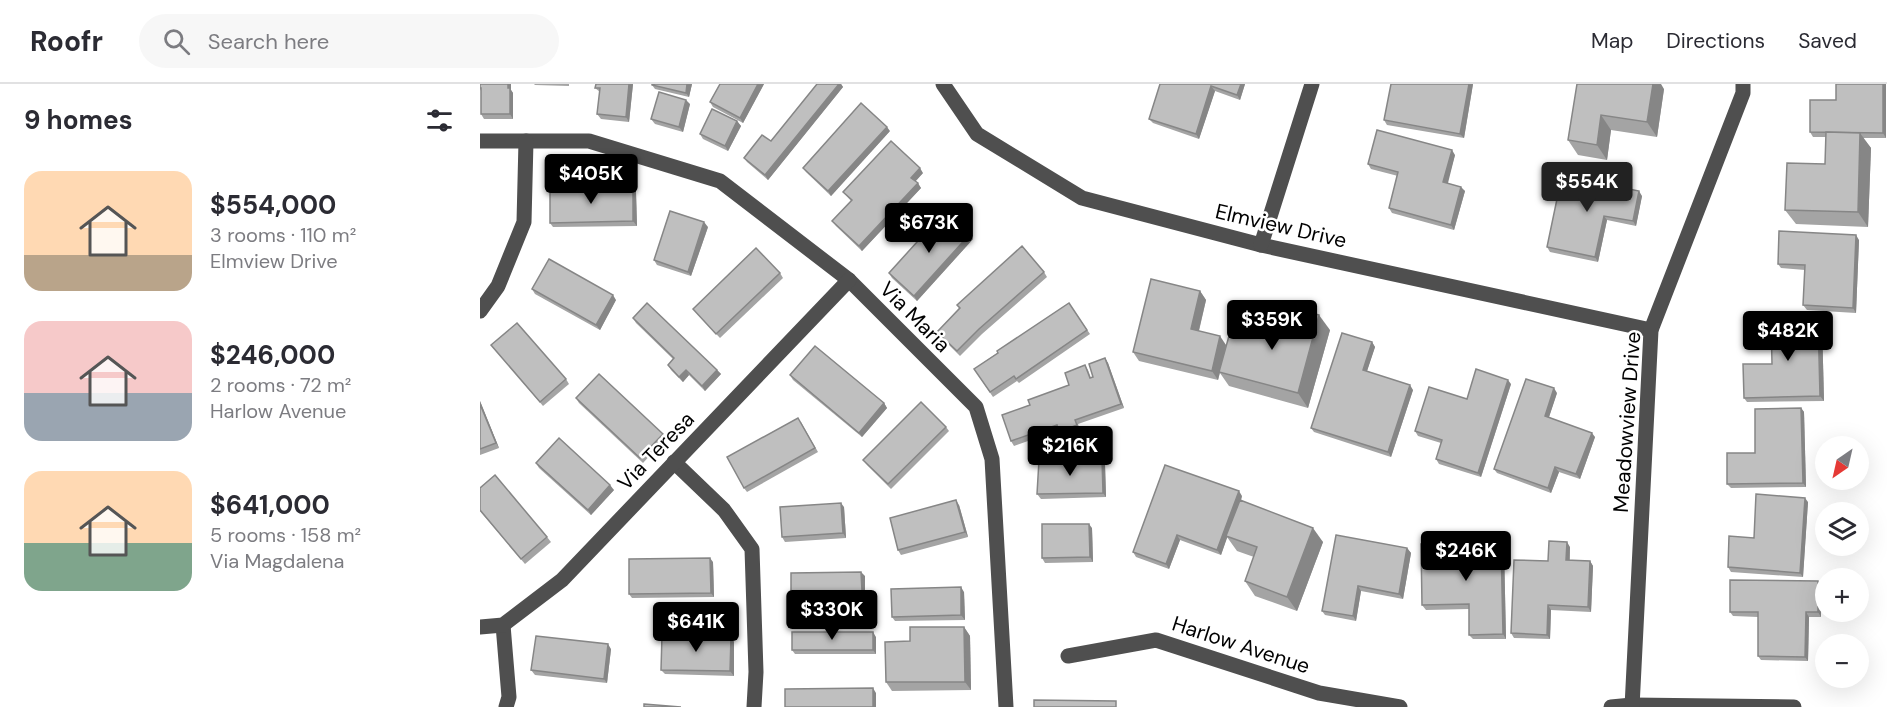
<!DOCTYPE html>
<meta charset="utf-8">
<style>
body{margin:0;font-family:"DM Sans",sans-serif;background:#f7f7f7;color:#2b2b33;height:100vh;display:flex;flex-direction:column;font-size:22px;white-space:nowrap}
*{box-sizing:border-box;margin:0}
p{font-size:20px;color:#7c7c81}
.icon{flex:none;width:33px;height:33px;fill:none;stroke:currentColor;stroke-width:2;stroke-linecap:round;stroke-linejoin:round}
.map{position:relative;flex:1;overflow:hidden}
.drawer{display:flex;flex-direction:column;background:#fff;width:480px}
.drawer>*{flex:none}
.needle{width:39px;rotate:214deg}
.tools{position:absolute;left:1335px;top:352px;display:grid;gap:12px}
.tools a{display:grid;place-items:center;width:54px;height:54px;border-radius:50%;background:#fff;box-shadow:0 6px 24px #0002;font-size:30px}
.price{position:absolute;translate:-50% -51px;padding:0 14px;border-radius:6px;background:#000;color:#fff;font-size:20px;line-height:39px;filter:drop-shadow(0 2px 3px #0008)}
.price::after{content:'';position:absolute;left:50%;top:36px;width:18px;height:14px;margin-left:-9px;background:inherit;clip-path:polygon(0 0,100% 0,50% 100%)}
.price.active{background:#222;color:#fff}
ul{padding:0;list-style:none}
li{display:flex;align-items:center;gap:18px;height:150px;padding:0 24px}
li span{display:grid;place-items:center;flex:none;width:168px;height:120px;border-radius:18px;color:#555}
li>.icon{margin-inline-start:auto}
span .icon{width:72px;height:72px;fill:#fffc;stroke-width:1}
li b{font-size:26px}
h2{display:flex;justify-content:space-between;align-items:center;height:72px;padding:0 24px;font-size:26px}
header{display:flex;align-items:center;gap:36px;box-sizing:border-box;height:84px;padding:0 30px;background:#fff;border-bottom:2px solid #e1e1e2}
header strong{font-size:28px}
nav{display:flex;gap:33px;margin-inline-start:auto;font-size:21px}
.search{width:420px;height:54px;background:#f7f7f7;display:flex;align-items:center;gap:15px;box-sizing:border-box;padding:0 21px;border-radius:33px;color:#7c7c81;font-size:22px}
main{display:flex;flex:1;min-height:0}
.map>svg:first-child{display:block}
</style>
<header>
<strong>Roofr</strong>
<div class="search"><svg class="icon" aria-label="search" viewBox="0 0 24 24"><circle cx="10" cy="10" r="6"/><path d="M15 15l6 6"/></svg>Search here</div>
<nav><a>Map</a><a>Directions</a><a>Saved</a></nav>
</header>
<main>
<section class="drawer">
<h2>9 homes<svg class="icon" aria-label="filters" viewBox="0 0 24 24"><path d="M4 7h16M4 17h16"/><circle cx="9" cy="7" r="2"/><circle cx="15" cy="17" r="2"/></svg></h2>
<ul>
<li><span style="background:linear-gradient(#ffd9b3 70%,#b9a48a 0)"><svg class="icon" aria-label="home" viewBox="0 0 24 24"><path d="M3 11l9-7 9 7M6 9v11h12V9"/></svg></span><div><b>$554,000</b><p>3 rooms · 110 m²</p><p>Elmview Drive</p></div></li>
<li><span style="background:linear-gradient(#f6c9c9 60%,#9aa5b1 0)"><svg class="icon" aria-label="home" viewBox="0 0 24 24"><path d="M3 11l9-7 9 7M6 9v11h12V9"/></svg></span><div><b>$246,000</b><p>2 rooms · 72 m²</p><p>Harlow Avenue</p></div></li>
<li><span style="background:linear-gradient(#ffd9b3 60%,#7fa58c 0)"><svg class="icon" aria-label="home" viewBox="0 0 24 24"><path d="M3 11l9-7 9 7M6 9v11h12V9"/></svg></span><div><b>$641,000</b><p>5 rooms · 158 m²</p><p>Via Magdalena</p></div></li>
</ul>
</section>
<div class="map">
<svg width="1407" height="623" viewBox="0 0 1407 623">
<rect width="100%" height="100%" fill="#fff"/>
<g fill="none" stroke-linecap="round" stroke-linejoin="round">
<g stroke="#4f4f4f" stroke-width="15">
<polyline points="463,0 497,50 602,114 781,161 1171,246"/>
<polyline points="0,57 109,57 240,97 369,196 496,323 512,375 526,623"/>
<polyline points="781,161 832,0"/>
<polyline points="0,227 18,202 44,138 46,57"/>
<polyline points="194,378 244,426 272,465 276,588 274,623"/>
<polyline points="23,541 29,613 26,623"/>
<polyline points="0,543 23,541 82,496 369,196"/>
<polyline points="588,572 676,556 839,609 920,623"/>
<polyline points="1131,623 1152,621 1314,623"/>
<polyline points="1152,623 1171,246 1263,9 1263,0"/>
</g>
</g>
<g fill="#a4a4a4">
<polygon points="0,0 31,0 31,6 33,9 33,35 4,35 1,30 1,7 0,5"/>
<polygon points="54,0 89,0 89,2 55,1"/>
<polygon points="116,0 153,0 149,38 121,35 117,30 120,8 115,4"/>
<polygon points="212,0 209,13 175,5 172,1"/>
<polygon points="240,0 284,0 263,39 233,23 230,18"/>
<polygon points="337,0 361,0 363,3 288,96 267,78 264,74 291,57"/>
<polygon points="680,0 765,0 760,16 735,7 719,55 673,39 669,35"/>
<polygon points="993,0 984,54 907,41 904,36"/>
<polygon points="1097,0 1184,5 1177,53 1131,46 1127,76 1098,71 1088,56"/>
<polygon points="1406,0 1406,54 1383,54 1391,64 1388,143 1316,140 1305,126 1345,80 1346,53 1333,53 1330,48 1356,16"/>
<polygon points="210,20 203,48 175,40 171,35"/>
<polygon points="257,37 261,42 248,67 223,55 220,50"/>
<polygon points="410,47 351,112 326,88 323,84"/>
<polygon points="975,71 967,99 985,107 974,146 912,129 909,124 918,92 891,85 888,80"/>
<polygon points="443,89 435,97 441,104 382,167 356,142 352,137 371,117 363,108"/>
<polygon points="1082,91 1162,112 1156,142 1127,136 1118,178 1070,168 1067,163"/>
<polygon points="153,104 156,108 157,142 73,143 70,139"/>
<polygon points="228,143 211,192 177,181 174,176"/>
<polygon points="493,155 437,217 412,194 409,189"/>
<polygon points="1379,156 1376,229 1327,226 1323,221 1325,186 1301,184 1298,180"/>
<polygon points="564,188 567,193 502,250 480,272 460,252 457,248 479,224 477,221"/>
<polygon points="300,189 303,194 240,254 213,225"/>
<polygon points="52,205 136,216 120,246 55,210"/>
<polygon points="720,207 726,216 719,247 746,261 794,252 850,246 828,324 749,302 740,289 738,296 659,277 653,268"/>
<polygon points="589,219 610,250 539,299 537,297 513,313 494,285"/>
<polygon points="153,234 237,286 241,290 225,307 209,291 203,298 191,286 188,281 193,275 156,239"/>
<polygon points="1338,234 1342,239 1344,317 1267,318 1264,314 1292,280"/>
<polygon points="892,258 895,263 887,287 933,306 911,373 834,348 831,344"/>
<polygon points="11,261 86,295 89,300 63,322"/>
<polygon points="625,274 628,279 644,324 598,340 600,346 583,352 579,346 534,362 531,357 550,321 589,301 605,281 608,286 611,294 613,293"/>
<polygon points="310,291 404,319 407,324 382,353 313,296"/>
<polygon points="1031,300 1001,393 959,380 956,375 961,359 938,352 935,347 987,315"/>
<polygon points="1077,309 1069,333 1115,353 1100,395 1079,388 1071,409 1017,389 1014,385"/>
<polygon points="96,314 183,350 186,354 163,379 99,319"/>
<polygon points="0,317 19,364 0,371"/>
<polygon points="1321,324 1324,328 1326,403 1251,404 1247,400 1275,369"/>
<polygon points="321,338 338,368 267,408 264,404"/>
<polygon points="466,343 469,347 411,405 387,381 383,376"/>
<polygon points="56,379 134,406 111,431 59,384"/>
<polygon points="625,380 626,413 561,415 557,410"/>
<polygon points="0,404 67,453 71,458 45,480 0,427"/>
<polygon points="762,412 761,417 843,458 817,527 775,512 765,497 774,473 757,467 747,453 741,471 700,456 689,485 656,473 653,468"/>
<polygon points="1328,418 1323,493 1251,488 1248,483 1274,454"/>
<polygon points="479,421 488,453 421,471 418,466"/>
<polygon points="364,423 366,454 305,458 302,453"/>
<polygon points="612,444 613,478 565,479 562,474"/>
<polygon points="1090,463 1090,476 1110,477 1113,482 1111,528 1071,526 1070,555 1034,554 1031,549 1068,477"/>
<polygon points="927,464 931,469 923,515 881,507 876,537 845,531 842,527"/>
<polygon points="1024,464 1026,555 993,555 989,551 989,525 946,526 942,521"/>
<polygon points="233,478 234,513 152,514 149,510"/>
<polygon points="385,492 385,512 314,513 311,509"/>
<polygon points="1341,502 1341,533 1329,533 1328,577 1281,576 1278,572 1278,533 1253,532 1250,528"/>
<polygon points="484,508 485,536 415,537 412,533"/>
<polygon points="484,543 490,552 491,606 412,607 406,598 430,557"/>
<polygon points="251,553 254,558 254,592 185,590 181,586"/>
<polygon points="396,553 396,570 315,570 312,566"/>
<polygon points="131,565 127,599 55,591 51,586"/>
</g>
<g fill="#868686">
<polygon points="28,0 31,0 31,6 33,9 33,35 30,30"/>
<polygon points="149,0 153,0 149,38 146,33"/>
<polygon points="207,0 212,0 209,13 206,9"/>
<polygon points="278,0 284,0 263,39 260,34"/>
<polygon points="359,0 361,0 363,3 288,96 285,91"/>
<polygon points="761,0 765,0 760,16 757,11"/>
<polygon points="989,0 993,0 984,54 980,50"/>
<polygon points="1173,0 1181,0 1184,5 1177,53 1167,38"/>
<polygon points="1403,0 1406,0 1406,54 1403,49"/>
<polygon points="731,2 735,7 719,55 716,50"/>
<polygon points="206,16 210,20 203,48 199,43"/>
<polygon points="1121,31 1131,46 1127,76 1117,61"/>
<polygon points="257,37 261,42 248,67 245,62"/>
<polygon points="407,43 410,47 351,112 348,107"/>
<polygon points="1380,49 1391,64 1388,143 1378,128"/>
<polygon points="972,66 975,71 967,103 963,98"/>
<polygon points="440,84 443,89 435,98 431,94"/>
<polygon points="438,99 441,104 382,167 379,162"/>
<polygon points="981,103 985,107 974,146 971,141"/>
<polygon points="153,104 156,108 157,142 153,137"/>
<polygon points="1159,107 1162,112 1156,142 1153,137"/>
<polygon points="1124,132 1127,136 1118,178 1115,173"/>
<polygon points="224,138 228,143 211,192 208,188"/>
<polygon points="490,150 493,155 437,217 434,212"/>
<polygon points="1376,151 1379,156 1376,229 1373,224"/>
<polygon points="720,207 726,216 717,254 711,245"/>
<polygon points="133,211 136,216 120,246 116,241"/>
<polygon points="839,231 850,246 828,324 818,309"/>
<polygon points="1338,234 1342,239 1344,317 1340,312"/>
<polygon points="740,252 746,261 738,296 732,287"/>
<polygon points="892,258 895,263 886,290 883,286"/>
<polygon points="625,274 628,279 644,324 641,320"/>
<polygon points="206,286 209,291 203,298 199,293"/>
<polygon points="237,286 241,290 225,307 222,302"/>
<polygon points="1028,296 1031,300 1001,393 998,389"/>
<polygon points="930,301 933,306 911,373 908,368"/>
<polygon points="1074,304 1077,309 1068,336 1065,332"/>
<polygon points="0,317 19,364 16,359 0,320"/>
<polygon points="404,319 407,324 382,353 379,349"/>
<polygon points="1321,324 1324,328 1326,403 1323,399"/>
<polygon points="1112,349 1115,353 1100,395 1096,390"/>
<polygon points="622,375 625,380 626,413 623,409"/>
<polygon points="1075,383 1079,388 1071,409 1068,404"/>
<polygon points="130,401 134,406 111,431 108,426"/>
<polygon points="759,407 762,412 741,471 737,466"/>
<polygon points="1325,414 1328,418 1323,493 1320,489"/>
<polygon points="476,416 479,421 488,453 485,448"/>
<polygon points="361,419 364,423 366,454 363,449"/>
<polygon points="609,440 612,444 613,478 610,473"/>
<polygon points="833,444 843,458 817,527 807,513"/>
<polygon points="697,451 700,456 689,485 686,480"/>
<polygon points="1087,458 1090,463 1089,481 1086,476"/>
<polygon points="1021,459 1024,464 1026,555 1023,550"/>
<polygon points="927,464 931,469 923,515 919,510"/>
<polygon points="230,474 233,478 234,513 231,509"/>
<polygon points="1110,477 1113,482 1111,528 1108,523"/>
<polygon points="381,488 385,492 385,512 382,507"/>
<polygon points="1338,497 1341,502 1341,533 1338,528"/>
<polygon points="878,502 881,507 876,537 873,532"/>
<polygon points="481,503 484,508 485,536 481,531"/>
<polygon points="1068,521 1071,526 1070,555 1067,551"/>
<polygon points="1326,528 1329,533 1328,577 1325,573"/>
<polygon points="484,543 490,552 491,606 485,598"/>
<polygon points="393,548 396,553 396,570 393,566"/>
<polygon points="251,553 254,558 254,592 250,587"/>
<polygon points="128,560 131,565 127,599 124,595"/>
<polygon points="393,604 396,609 396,623 393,623"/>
</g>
<g fill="#bfbfbf" stroke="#868686" stroke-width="1.5">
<polygon points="0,0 28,0 28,4 30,4 30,30 1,30 1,4 0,4"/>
<polygon points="116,0 149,0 146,33 117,30 120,4 115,4"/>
<polygon points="172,0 207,0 206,9 172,1"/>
<polygon points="240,0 278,0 260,34 230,18"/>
<polygon points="337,0 359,0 285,91 264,74 282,51 291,57"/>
<polygon points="680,0 761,0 757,11 731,2 716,50 669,35"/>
<polygon points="911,0 989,0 980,50 904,36"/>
<polygon points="1097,0 1173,0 1167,38 1121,31 1117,61 1088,56"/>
<polygon points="1356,0 1403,0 1403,49 1330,48 1330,16 1356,16"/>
<polygon points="179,8 206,16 199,43 171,35"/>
<polygon points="381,19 407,43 348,107 323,84"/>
<polygon points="232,25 257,37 245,62 220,50"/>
<polygon points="897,46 972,66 963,98 981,103 971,141 909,124 918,88 888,80"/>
<polygon points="1346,48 1380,49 1378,128 1305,126 1307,79 1345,80"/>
<polygon points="411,57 440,84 431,94 438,99 379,162 352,137 372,116 363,108"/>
<polygon points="1082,91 1159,107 1153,137 1124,132 1115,173 1067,163"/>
<polygon points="153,104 153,137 70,139 70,105"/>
<polygon points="190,127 224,138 208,188 174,176"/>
<polygon points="465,127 490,150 434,212 409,189"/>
<polygon points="1299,147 1376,151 1373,224 1323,221 1325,181 1298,180"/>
<polygon points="542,162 564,188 499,245 477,267 457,248 480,224 477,221"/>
<polygon points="276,164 300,189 236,250 213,225"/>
<polygon points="69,175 133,211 116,241 52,205"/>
<polygon points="671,195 720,207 711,245 740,252 732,287 653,268"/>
<polygon points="167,219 237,286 222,302 206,286 199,293 188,281 194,274 153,234"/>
<polygon points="589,219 607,246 536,295 534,292 510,308 494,285 518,269 517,267"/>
<polygon points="803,221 839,231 818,309 739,288 752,241 794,252"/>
<polygon points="1338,234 1340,312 1264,314 1263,280 1292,280 1291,235"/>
<polygon points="37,239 86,295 60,318 11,261"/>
<polygon points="862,249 892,258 883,286 930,301 908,368 831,344"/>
<polygon points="335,262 404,319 379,349 310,291"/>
<polygon points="625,274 641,320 595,336 597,341 579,348 577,341 531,357 522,331 550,321 548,316 589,301 585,289 605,281 610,294 613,293 609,280"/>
<polygon points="996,285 1028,296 998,389 956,375 962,356 935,347 949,303 987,315"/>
<polygon points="119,290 183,350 160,374 96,314"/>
<polygon points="1046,295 1074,304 1065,332 1112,349 1096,390 1075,383 1068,404 1014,385"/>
<polygon points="441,318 466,343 408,400 383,376"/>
<polygon points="0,320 16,359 0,365"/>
<polygon points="1321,324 1323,399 1247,400 1247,369 1275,369 1275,325"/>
<polygon points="318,334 335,364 264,404 247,373"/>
<polygon points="79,354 130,401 108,426 56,379"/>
<polygon points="622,375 623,409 557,410 559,376"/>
<polygon points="685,381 759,407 737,466 697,451 686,480 653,468"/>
<polygon points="15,391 67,453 41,475 0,426 0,404"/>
<polygon points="1276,410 1325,414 1320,489 1248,483 1249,452 1274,454"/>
<polygon points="476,416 485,448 418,466 410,434"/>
<polygon points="760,416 833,444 807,513 765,497 777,463 746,452"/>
<polygon points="361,419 363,449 302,453 300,423"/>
<polygon points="562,440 609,440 610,473 562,474"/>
<polygon points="856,451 927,464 919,510 878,502 873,532 842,527"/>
<polygon points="1069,457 1087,458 1086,476 1110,477 1108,523 1068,521 1067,551 1031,549 1034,476 1068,477"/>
<polygon points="1021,459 1023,550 989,551 989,520 942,521 941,460"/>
<polygon points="230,474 231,509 149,510 149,475"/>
<polygon points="381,488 382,507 311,509 311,489"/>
<polygon points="1250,496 1338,497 1338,528 1326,528 1325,573 1278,572 1278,528 1250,528"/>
<polygon points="481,503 481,531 412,533 411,505"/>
<polygon points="430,543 484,543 485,598 406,598 405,558 430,557"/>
<rect x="312" y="548" width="81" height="18"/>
<polygon points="182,551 251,553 250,587 181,586"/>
<polygon points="56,552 128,560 124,595 51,586"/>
<polygon points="393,604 393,623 305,623 305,605"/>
<polygon points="554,616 636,617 636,623 554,623"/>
<polygon points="164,620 201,623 164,623"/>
</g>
<g text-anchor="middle" stroke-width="5" stroke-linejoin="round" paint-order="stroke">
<g font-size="21" fill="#000" stroke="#fff">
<text transform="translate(801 142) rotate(13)" y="7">Elmview Drive</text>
<text transform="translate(435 233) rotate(45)" y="7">Via Maria</text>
<text transform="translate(1147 338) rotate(-86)" y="7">Meadowview Drive</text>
<text transform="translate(176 367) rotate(-46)" y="7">Via Teresa</text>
<text transform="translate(761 561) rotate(18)" y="7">Harlow Avenue</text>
</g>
</g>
</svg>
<div class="tools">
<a><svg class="needle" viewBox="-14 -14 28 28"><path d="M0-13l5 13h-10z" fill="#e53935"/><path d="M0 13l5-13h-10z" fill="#7c7c81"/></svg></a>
<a><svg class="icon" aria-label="layers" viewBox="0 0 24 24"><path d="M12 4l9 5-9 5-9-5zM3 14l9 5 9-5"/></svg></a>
<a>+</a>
<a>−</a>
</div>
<b class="price" style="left:111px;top:121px">$405K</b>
<b class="price active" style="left:1107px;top:129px">$554K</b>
<b class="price" style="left:449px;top:170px">$673K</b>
<b class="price" style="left:792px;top:267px">$359K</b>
<b class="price" style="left:1308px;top:278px">$482K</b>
<b class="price" style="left:590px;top:393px">$216K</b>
<b class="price" style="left:986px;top:498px">$246K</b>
<b class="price" style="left:352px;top:557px">$330K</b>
<b class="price" style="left:216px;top:569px">$641K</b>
</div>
</main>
